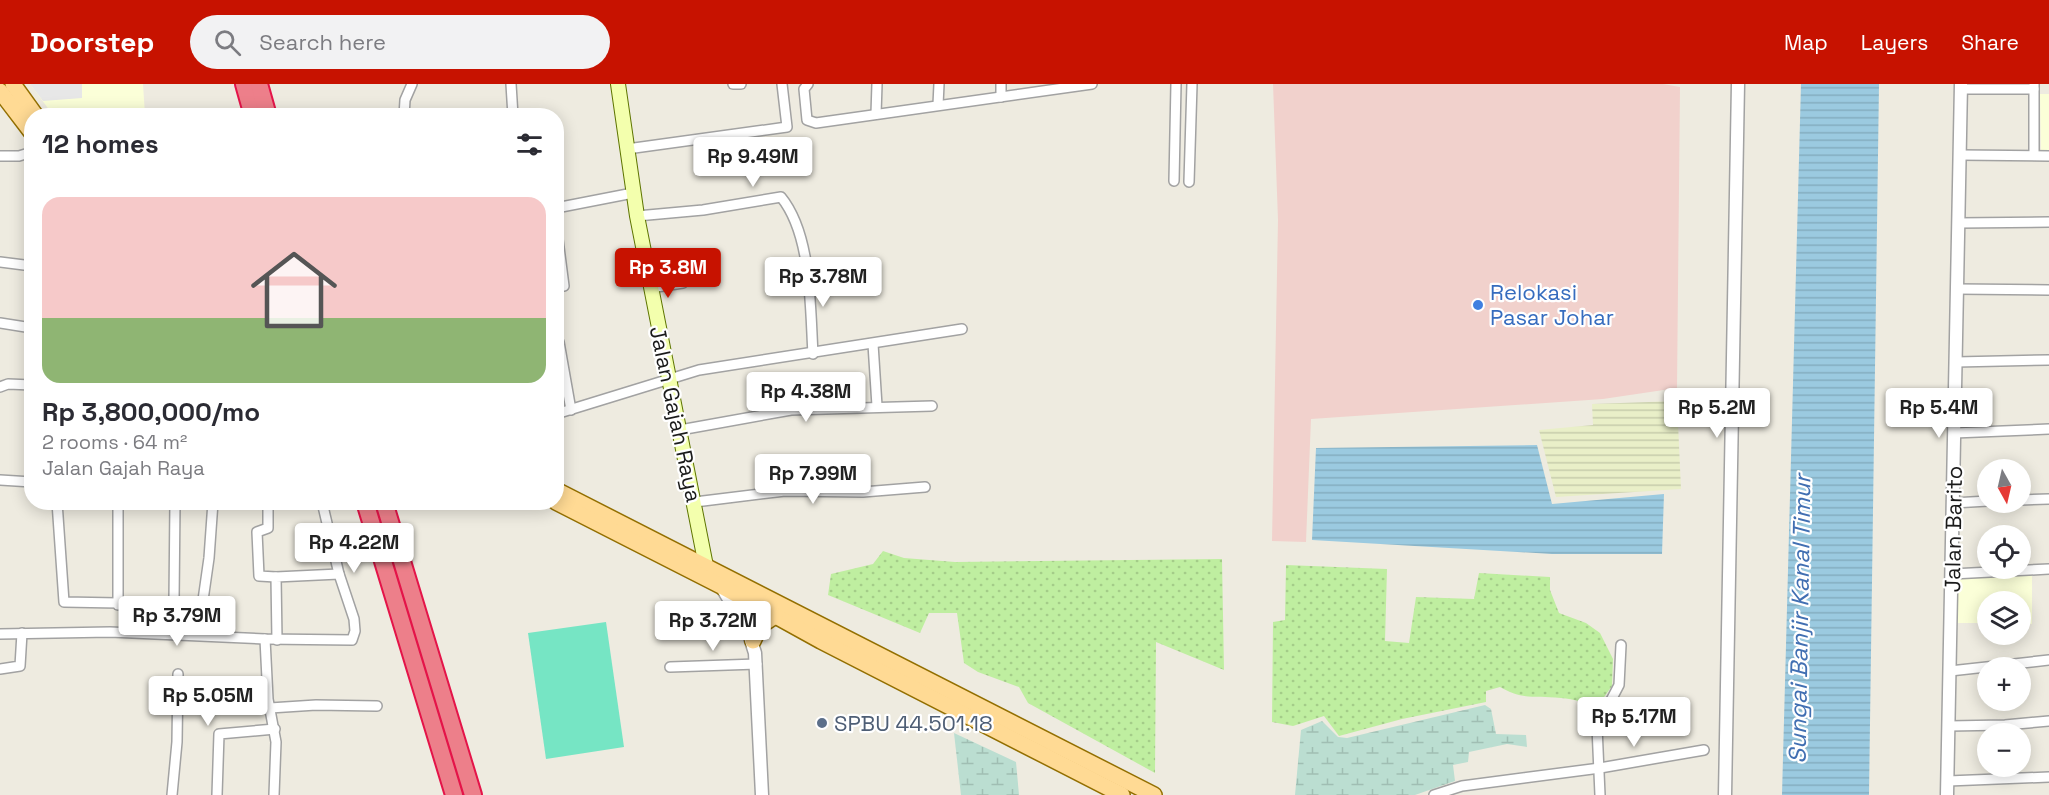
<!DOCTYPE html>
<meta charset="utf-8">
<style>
body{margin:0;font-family:"Space Grotesk",sans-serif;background:#f2f2f3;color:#2b2b33;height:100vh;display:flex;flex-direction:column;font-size:22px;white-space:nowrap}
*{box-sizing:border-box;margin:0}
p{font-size:20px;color:#7c7c81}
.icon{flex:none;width:33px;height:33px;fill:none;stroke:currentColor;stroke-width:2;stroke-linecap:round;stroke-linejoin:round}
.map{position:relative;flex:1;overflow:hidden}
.sheet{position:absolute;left:24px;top:24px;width:540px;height:402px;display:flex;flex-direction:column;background:#fff;border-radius:24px;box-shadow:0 3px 15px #0003}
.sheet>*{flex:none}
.needle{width:39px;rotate:172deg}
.tools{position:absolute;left:1977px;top:375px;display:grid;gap:12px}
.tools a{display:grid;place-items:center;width:54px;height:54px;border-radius:50%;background:#fff;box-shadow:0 3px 15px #0003;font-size:30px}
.price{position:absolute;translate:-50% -51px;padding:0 14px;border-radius:6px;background:#fff;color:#222;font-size:20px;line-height:39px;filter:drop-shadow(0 2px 3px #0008)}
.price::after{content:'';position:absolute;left:50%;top:36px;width:18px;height:14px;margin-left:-9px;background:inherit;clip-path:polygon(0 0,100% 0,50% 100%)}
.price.active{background:#c71200;color:#fff}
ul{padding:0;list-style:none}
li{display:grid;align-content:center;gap:12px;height:318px;padding:0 18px}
li span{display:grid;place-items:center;height:186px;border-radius:18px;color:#555}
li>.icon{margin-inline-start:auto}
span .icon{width:108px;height:108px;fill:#fffc;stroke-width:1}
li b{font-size:26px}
h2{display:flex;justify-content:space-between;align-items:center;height:72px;padding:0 18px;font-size:26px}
header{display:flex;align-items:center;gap:36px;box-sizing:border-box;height:84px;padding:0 30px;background:#c71200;color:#fff}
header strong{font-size:28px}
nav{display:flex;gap:33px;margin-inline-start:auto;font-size:21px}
.search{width:420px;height:54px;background:#f2f2f3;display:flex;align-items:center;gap:15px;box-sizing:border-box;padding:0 21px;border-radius:33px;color:#7c7c81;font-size:22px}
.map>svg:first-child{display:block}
</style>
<header>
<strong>Doorstep</strong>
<div class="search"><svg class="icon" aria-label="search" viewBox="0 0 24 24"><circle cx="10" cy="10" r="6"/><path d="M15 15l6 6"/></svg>Search here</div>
<nav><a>Map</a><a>Layers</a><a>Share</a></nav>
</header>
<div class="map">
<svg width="2049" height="711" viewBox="0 0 2049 711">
<defs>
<pattern id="farmland-rules" width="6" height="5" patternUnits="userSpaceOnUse" patternTransform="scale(1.5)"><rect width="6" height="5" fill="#e9efc8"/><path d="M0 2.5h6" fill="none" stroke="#c7ccab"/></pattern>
<pattern id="grass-dots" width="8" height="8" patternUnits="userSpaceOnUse" patternTransform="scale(1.5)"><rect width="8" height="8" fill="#bfeea0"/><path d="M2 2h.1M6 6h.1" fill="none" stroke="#a4cc89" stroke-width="1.8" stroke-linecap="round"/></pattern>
<pattern id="wetland-marsh" width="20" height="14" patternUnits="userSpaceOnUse" patternTransform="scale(1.5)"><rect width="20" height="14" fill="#bbded1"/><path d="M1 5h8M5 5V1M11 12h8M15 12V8" fill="none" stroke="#a0beb3"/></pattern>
<pattern id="water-rules" width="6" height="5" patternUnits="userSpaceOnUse" patternTransform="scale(1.5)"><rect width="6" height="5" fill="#9bcae0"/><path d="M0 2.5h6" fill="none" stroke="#85adc0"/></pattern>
</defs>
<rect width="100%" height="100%" fill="#eeebe0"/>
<polygon fill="#f1d1cc" points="1273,0 1663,0 1680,3 1677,304 1603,315 1311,335 1306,458 1272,457 1278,136"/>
<g fill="#fbffd8">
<polygon points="30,0 143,0 145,31 53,31"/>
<polygon points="2040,10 2049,10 2049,70 2041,70"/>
<polygon points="2032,487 2032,540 2021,539 2020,518 1988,518 1987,539 1957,539 1957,492"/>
</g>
<polygon fill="url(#farmland-rules)" points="1677,317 1681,405 1556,413 1539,346 1593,341 1592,320"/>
<g fill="url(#grass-dots)">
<polygon points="883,467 904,474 955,478 1222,475 1224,586 1156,558 1155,689 1028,619 1019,603 978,588 964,579 957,529 929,529 920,549 828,511 831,490 873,480"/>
<path d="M1286 481 1387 485 1385 557 1409 559 1416 513 1474 515 1479 489 1550 493V506L1559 529 1586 539 1600 549 1613 575 1612 602 1599 620C1586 620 1574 615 1561 614 1535 611 1524 617 1500 603L1486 607V618L1402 635 1339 652 1324 632 1293 642 1272 638 1273 538 1285 536Z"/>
</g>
<g fill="url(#wetland-marsh)">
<polygon points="1485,621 1491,625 1496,650 1526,651 1527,663 1507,660 1469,668 1468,678 1453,681 1455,697 1415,711 1295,711 1301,646 1322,637 1338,653 1347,654"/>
<polygon points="954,649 1016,678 1019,711 961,711"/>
</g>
<polygon fill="#76e5c4" points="606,538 624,663 546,675 528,549"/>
<polygon fill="#e7e7e7" points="30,0 82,0 82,14 43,17"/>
<g fill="url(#water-rules)">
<polygon points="1801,0 1879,0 1869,711 1782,711"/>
<polygon points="1537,361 1552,420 1664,410 1662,470 1552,470 1312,456 1316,364"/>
</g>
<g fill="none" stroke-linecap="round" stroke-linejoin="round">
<g stroke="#a2a2a2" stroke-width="12">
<g id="minor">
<polyline points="511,0 513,32"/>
<polyline points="733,0 741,0"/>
<polyline points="808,0 804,5 807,36 816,39 1092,0"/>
<polyline points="1961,5 2034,5"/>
<polyline points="1001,13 1001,0"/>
<polyline points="938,21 939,0"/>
<polyline points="876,30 877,0"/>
<polyline points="404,32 405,16 412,0"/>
<polyline points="627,65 787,43 782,0"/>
<polyline points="1960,71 2049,72"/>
<polyline points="2034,71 2034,0"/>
<polyline points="0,72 19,72 32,68"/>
<polyline points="1174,97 1176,0"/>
<polyline points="1189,98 1192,0"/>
<polyline points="556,124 633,109"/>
<path d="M637 132 703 126 781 113C812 151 810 223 813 270"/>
<polyline points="1959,139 2049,138"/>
<polyline points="556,140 564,202"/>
<polyline points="0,178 32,182"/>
<polyline points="645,178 699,171"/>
<polyline points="650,204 683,199"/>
<polyline points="1957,205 2049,206"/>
<polyline points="0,239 32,244"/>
<polyline points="559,258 571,326"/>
<polyline points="873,260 877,322"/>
<polyline points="1956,278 2049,276"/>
<polyline points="0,303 8,300 32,301"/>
<polyline points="556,330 699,286 962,245"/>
<polyline points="680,346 791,326 932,322"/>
<polyline points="1954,349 2049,345"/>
<polyline points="0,396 32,398"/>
<polyline points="2020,416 2049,415"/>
<polyline points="57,418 64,518 172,520 174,517 175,418"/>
<polyline points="118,418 118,521"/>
<polyline points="268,418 268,444 257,448 259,492 276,493"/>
<polyline points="695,418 785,407 863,408 925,403"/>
<polyline points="1953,419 1988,417"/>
<polyline points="1952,490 2049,485"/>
<polyline points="0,550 110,548 265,555 352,556 355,547 354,535 339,490 322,418"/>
<polyline points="198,551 209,474 213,418"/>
<polyline points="265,555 268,615 276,658 274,711"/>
<polyline points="277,556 276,493 339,490"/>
<polyline points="670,583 757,580"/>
<polyline points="0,585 20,582 22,549"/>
<polyline points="1950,587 2049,576"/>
<polyline points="270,624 316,621 377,622"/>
<polyline points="1949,642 2005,641 2049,637"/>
<polyline points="1948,697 2049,693"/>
<polyline points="172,711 177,658 178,590"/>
<polyline points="217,711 219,650 275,645"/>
<polyline points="1434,711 1462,702 1600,684 1704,666"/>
<polyline points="1600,711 1597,643 1619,601 1621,561"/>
</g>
</g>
<g stroke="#a2a2a2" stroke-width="15">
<g id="tertiary">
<polyline points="721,502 748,547 755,569 762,711"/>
<polyline points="1725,711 1738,0"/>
<polyline points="1947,711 1961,0"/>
</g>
</g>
<g stroke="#5e7500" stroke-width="16">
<polyline id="secondary" points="618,0 637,132 706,482"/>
</g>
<g stroke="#936f00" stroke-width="18">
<g id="primary">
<polyline points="13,0 36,32"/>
<polyline points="0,7 32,49"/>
<polyline points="556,406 1154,711"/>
<polyline points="556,418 721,502 821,557 1122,711"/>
<polyline points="753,557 760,542 775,532"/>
</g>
</g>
<g stroke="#e41449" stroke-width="20">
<g id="motorway">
<polyline points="244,0 253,32"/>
<polyline points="259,0 268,32"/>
<polyline points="365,418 454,711"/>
<polyline points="384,418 473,711"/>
</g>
</g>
<use href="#minor" stroke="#fff" stroke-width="9"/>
<use href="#tertiary" stroke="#fff" stroke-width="12"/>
<use href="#secondary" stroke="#f3ffad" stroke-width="14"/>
<use href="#primary" stroke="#ffda94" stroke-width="15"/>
<use href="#motorway" stroke="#ed7f8a" stroke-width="16"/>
</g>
<circle fill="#3f7fe0" stroke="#fff" stroke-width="2" cx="1478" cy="221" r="6"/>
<circle fill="#5c6f8a" stroke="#fff" stroke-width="2" cx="822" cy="639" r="6"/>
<g text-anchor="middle" stroke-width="4.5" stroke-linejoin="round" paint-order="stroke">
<g font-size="22" fill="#366cbe" stroke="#fff" text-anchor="start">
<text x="1490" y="216">Relokasi<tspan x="1490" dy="25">Pasar Johar</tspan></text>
</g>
<g font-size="22" fill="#1b1b1b" stroke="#fff">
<text transform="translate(676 330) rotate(78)" y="8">Jalan Gajah Raya</text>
<text transform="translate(1953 445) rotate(-89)" y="8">Jalan Barito</text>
</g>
<g font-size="22" fill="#4e5e75" stroke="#fff" text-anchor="start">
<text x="834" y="647">SPBU 44.501.18</text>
</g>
<g font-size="24" font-style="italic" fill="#416fb2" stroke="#fff">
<text transform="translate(1800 535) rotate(-89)" y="8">Sungai Banjir Kanal Timur</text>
</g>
</g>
</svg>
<div class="tools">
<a><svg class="needle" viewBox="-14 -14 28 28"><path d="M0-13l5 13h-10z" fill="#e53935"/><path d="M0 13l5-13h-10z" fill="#7c7c81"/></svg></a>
<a><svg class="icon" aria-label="locate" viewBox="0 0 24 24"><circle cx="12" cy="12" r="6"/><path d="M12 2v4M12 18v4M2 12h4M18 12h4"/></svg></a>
<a><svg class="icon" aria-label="layers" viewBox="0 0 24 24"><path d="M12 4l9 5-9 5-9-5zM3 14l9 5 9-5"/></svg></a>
<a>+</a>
<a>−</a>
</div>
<b class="price" style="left:753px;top:104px">Rp 9.49M</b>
<b class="price active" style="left:668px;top:215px">Rp 3.8M</b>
<b class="price" style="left:823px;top:224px">Rp 3.78M</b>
<b class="price" style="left:806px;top:339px">Rp 4.38M</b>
<b class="price" style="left:1717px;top:355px">Rp 5.2M</b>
<b class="price" style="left:1939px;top:355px">Rp 5.4M</b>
<b class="price" style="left:813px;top:421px">Rp 7.99M</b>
<b class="price" style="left:354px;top:490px">Rp 4.22M</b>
<b class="price" style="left:177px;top:563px">Rp 3.79M</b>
<b class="price" style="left:713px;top:568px">Rp 3.72M</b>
<b class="price" style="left:208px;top:643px">Rp 5.05M</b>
<b class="price" style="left:1634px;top:664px">Rp 5.17M</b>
<section class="sheet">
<h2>12 homes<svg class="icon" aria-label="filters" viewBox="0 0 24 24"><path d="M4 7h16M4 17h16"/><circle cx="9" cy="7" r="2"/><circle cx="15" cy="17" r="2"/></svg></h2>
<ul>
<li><span style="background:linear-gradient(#f6c9c9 65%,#8fb573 0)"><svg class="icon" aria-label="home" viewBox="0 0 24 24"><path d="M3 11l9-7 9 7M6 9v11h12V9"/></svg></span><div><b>Rp 3,800,000/mo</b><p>2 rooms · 64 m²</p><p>Jalan Gajah Raya</p></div></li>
</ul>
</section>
</div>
